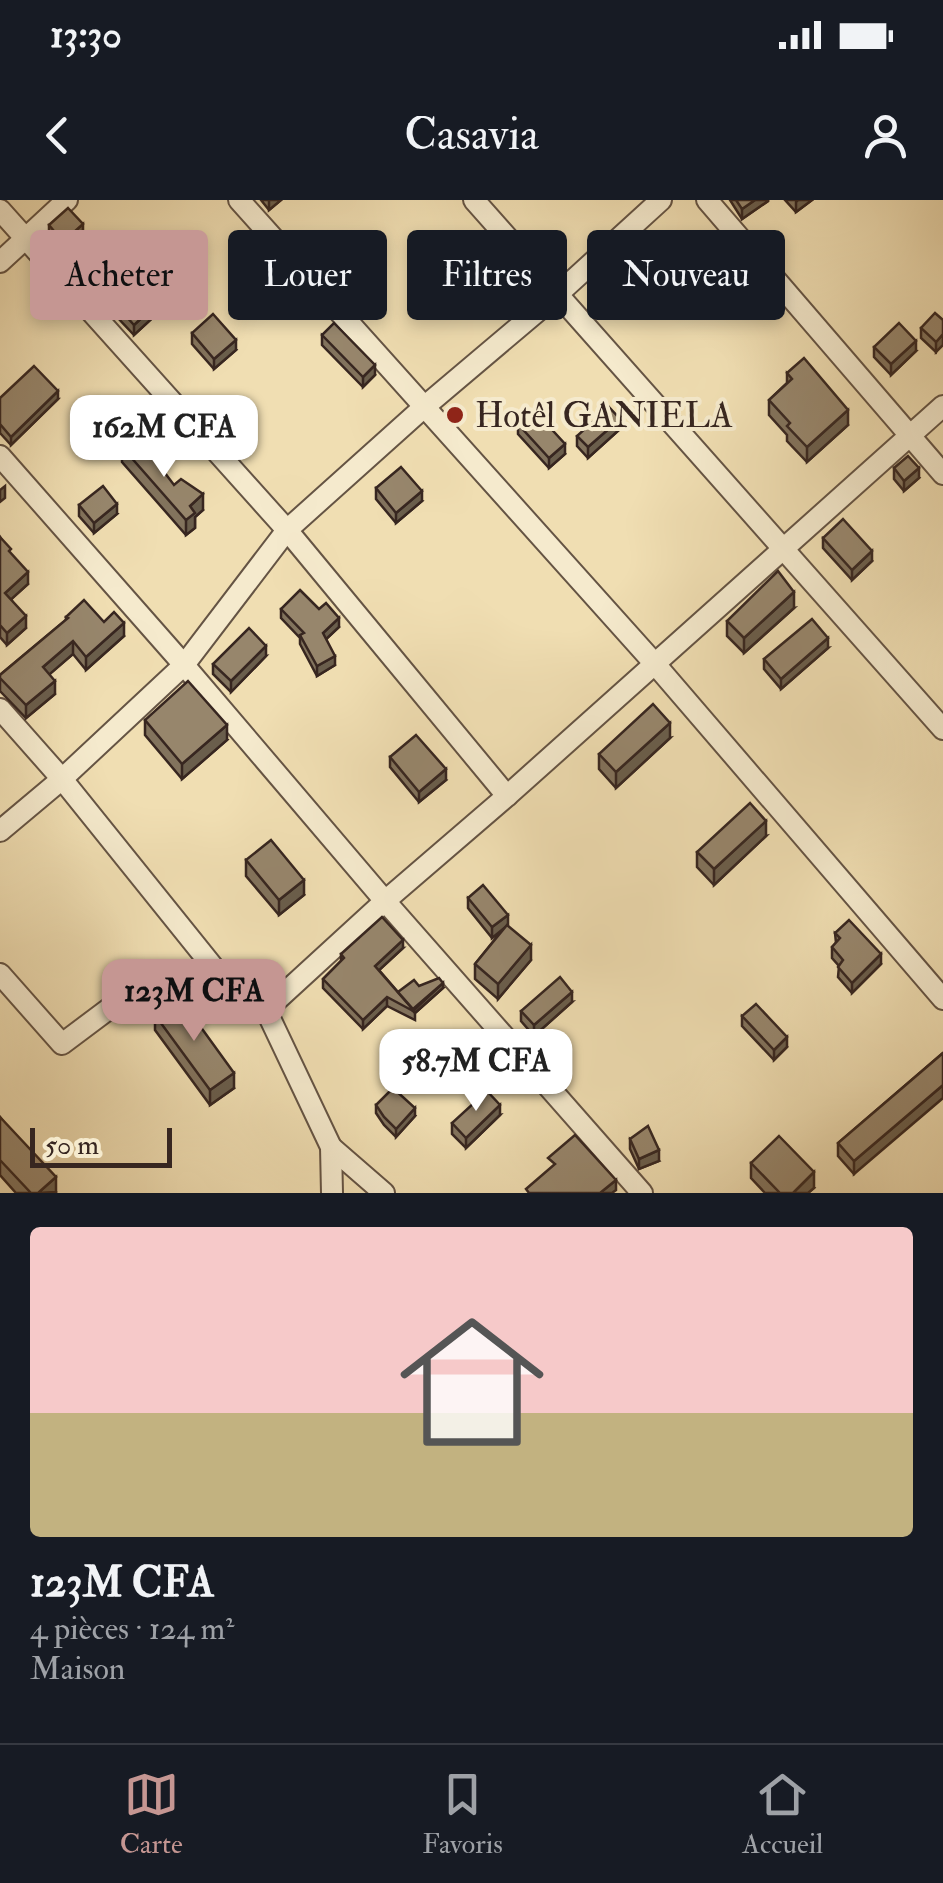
<!DOCTYPE html>
<html lang="fr">
<meta charset="utf-8">
<style>
body{margin:0;font-family:"IM FELL Double Pica",serif;background:#242831;color:#f1f3f6;height:100vh;display:flex;flex-direction:column;font-size:38px;white-space:nowrap}
*{box-sizing:border-box;margin:0}
p{font-size:32px;color:#9ea1a6}
.icon{flex:none;width:55px;height:55px;fill:none;stroke:currentColor;stroke-width:2;stroke-linecap:round;stroke-linejoin:round}
.map{position:relative;height:993px;overflow:hidden}
.side{display:flex;flex-direction:column;background:#171b24;flex:1}
.side>*{flex:none}
.top-card{position:absolute;left:30px;top:30px;width:885px;height:90px;display:flex;gap:20px}
.scale{position:absolute;left:30px;bottom:25px;width:142px;box-sizing:border-box;padding-left:10px;border:5px solid #372620;border-top:0;font-size:28px;line-height:35px;white-space:nowrap;color:#372620;-webkit-text-stroke:8px #f5eacd;paint-order:stroke}
.price{position:absolute;translate:-50% -85px;padding:0 22px;border-radius:20px;background:#fff;color:#222;font-size:32px;line-height:65px;filter:drop-shadow(0 2px 5px #0008)}
.price::after{content:'';position:absolute;left:50%;top:60px;width:30px;height:22px;margin-left:-15px;background:inherit;clip-path:polygon(0 0,100% 0,50% 100%)}
.price.active{background:#c59692;color:#111}
ul{padding:0;list-style:none}
li{display:grid;align-content:center;gap:20px;height:530px;padding:0 30px}
li+li{border-top:2px solid #363941}
li span{display:grid;place-items:center;height:310px;border-radius:10px;color:#555}
li>.icon{margin-inline-start:auto}
span .icon{width:180px;height:180px;fill:#fffc;stroke-width:1}
li b{font-size:42px}
.tag{padding:0 35px;border-radius:10px;background:#171b24;box-shadow:0 5px 15px #0003;font-size:35px;line-height:90px}
.tag.active{background:#c59692;color:#111}
.status{display:flex;justify-content:space-between;align-items:center;height:70px;padding:0 50px;background:#171b24;direction:ltr}
.status svg{height:28px;fill:currentColor}
header{display:flex;justify-content:space-between;align-items:center;height:130px;padding:0 30px;background:#171b24;font-size:45px;font-weight:600}
.tab-bar{display:flex;justify-content:space-around;align-items:center;height:140px;border-top:2px solid #363941;background:#171b24;font-size:28px;color:#9ea1a6}
.tab-bar a{display:grid;justify-items:center;gap:5px}
.tab-bar .active{color:#c59692}
.map>svg:first-child{display:block}
</style>
<div class="status"><b>13:30</b><svg viewBox="0 0 49 12"><path d="M0 12V9h3v3zM5 12V6h3v6zM10 12V3h3v9zM15 12V0h3v12zM26 1h20v11H26zM47 4h2v5h-2z"/></svg></div>
<header><svg class="icon" aria-label="back" viewBox="0 0 24 24"><path d="M15 5l-7 7 7 7"/></svg>Casavia<svg class="icon" aria-label="person" viewBox="0 0 24 24"><circle cx="12" cy="8" r="4"/><path d="M4 21q1-7 8-7t8 7"/></svg></header>
<div class="map">
<svg width="943" height="993" viewBox="0 0 943 993">
<rect width="100%" height="100%" fill="#f0deb2"/>
<filter id="stains"><feTurbulence type="fractalNoise" baseFrequency=".002" numOctaves="4"/><feColorMatrix values="0 0 0 0 .2 0 0 0 0 .09 0 0 0 0 .02 0 0 0 .5 -.17"/></filter>
<radialGradient id="worn" r=".72"><stop offset=".6" stop-color="#630" stop-opacity="0"/><stop offset="1" stop-color="#630" stop-opacity=".3"/></radialGradient>
<g fill="none" stroke-linecap="round" stroke-linejoin="round">
<g stroke="#655444" stroke-width="24">
<g id="minor">
<polyline points="239,0 655,464 943,799"/>
<polyline points="474,0 943,529"/>
<polyline points="707,0 943,274"/>
<polyline points="0,10 287,330 507,596"/>
<polyline points="0,62 67,0"/>
<polyline points="0,256 184,465 385,701 642,993"/>
<polyline points="0,509 62,579 222,778 266,810 331,947 332,993"/>
<polyline points="0,631 62,579 184,465 287,330 423,208 559,93 661,0"/>
<polyline points="0,774 62,844 138,787 222,778"/>
<polyline points="266,810 385,701 507,596 943,206"/>
<polyline points="331,947 384,993"/>
</g>
</g>
<use href="#minor" stroke="#f5eacd" stroke-width="20"/>
</g>
<g fill="#82735d" stroke="#372620" stroke-width="2.5">
<polygon points="261,0 281,0 269,10"/>
<polygon points="730,0 768,0 768,1 742,19"/>
<polygon points="785,0 812,0 796,12"/>
<polygon points="49,25 83,34 63,52 49,36"/>
<polygon points="696,65 695,66 713,88 685,117 672,104 672,96 655,77 655,67"/>
<polygon points="174,98 134,135 117,117 117,106"/>
<polygon points="943,120 936,152 921,138 921,128"/>
<polygon points="192,133 236,150 214,169 192,144"/>
<polygon points="322,135 375,175 363,187 322,145"/>
<polygon points="874,147 916,151 891,175 874,157"/>
<polygon points="787,173 848,225 807,262 787,241 787,235 769,215 769,200 787,183"/>
<polygon points="0,198 58,199 11,245 0,233"/>
<polygon points="518,224 565,254 549,268 518,234"/>
<polygon points="620,229 588,258 577,246 577,236"/>
<polygon points="122,247 174,285 203,310 195,317 195,328 186,335 122,262"/>
<polygon points="894,268 919,278 904,291 894,279"/>
<polygon points="376,288 422,301 396,323 376,299"/>
<polygon points="79,305 117,314 94,333 79,316"/>
<polygon points="0,337 28,384 11,399 26,428 7,445 0,437"/>
<polygon points="823,338 872,361 852,380 823,348"/>
<polygon points="794,408 744,453 727,436 727,421"/>
<polygon points="281,409 319,409 339,427 326,439 335,465 317,476 300,444 300,438 281,418"/>
<polygon points="66,417 104,422 124,436 86,470 73,454 49,474 55,494 26,518 0,491 0,475 66,420"/>
<polygon points="828,448 781,489 764,469 764,459"/>
<polygon points="266,456 231,492 213,474 213,464"/>
<polygon points="145,520 227,540 182,579 145,535"/>
<polygon points="670,538 616,588 599,569 599,554"/>
<polygon points="390,557 446,580 419,602 390,567"/>
<polygon points="766,636 714,685 697,667 697,652"/>
<polygon points="246,660 304,695 279,715 246,676"/>
<polygon points="468,698 507,725 531,760 498,799 475,779 475,764 504,728 492,738 468,708"/>
<polygon points="835,733 881,764 852,793 838,777 839,766 832,758 832,747 836,743"/>
<polygon points="403,748 379,770 398,792 419,786 443,788 415,813 415,820 387,806 363,829 323,788 323,779 341,761 341,754"/>
<polygon points="572,802 534,836 521,821 521,811"/>
<polygon points="155,815 234,888 210,905 155,830"/>
<polygon points="742,816 787,847 774,860 742,826"/>
<polygon points="943,853 854,974 838,956 838,943"/>
<polygon points="376,905 415,916 396,937 384,925 376,913"/>
<polygon points="500,915 466,948 452,934 452,923"/>
<polygon points="0,917 56,992 55,993 16,993 0,975"/>
<polygon points="630,939 659,961 639,969 630,949"/>
<polygon points="751,963 814,988 808,993 765,993 751,978"/>
</g>
<g fill="#6a5e4c" stroke="#372620" stroke-width="2.5">
<polygon points="269,0 281,0 269,10"/>
<polygon points="755,0 768,0 768,1 742,19 742,9"/>
<polygon points="798,0 812,0 796,12 796,2"/>
<polygon points="83,24 83,34 63,52 63,42"/>
<polygon points="696,54 696,65 688,72 688,62"/>
<polygon points="713,78 713,88 685,117 685,106"/>
<polygon points="174,88 174,98 134,135 134,125"/>
<polygon points="943,134 943,145 936,152 936,142"/>
<polygon points="236,140 236,150 214,169 214,159"/>
<polygon points="916,141 916,151 891,175 891,164"/>
<polygon points="375,165 375,175 363,187 363,177"/>
<polygon points="58,191 58,199 11,245 11,237"/>
<polygon points="848,210 848,225 807,262 807,247"/>
<polygon points="620,219 620,229 588,258 588,247"/>
<polygon points="565,244 565,254 549,268 549,258"/>
<polygon points="919,268 919,278 904,291 904,281"/>
<polygon points="5,286 5,298 0,302 0,290"/>
<polygon points="422,291 422,301 396,323 396,313"/>
<polygon points="203,294 203,310 195,317 195,328 186,335 186,320 190,306"/>
<polygon points="117,304 117,314 94,333 94,323"/>
<polygon points="872,351 872,361 852,380 852,370"/>
<polygon points="28,372 28,384 5,405 5,393"/>
<polygon points="794,392 794,408 744,453 744,438"/>
<polygon points="26,416 26,428 7,445 7,433"/>
<polygon points="339,418 339,427 323,442 323,433"/>
<polygon points="124,423 124,436 86,470 86,457"/>
<polygon points="828,438 828,448 781,489 781,479"/>
<polygon points="73,441 73,454 43,480 43,467"/>
<polygon points="266,446 266,456 231,492 231,481"/>
<polygon points="335,456 335,465 317,476 317,466"/>
<polygon points="55,481 55,494 26,518 26,505"/>
<polygon points="670,523 670,538 616,588 616,572"/>
<polygon points="227,525 227,540 182,579 182,564"/>
<polygon points="446,569 446,580 419,602 419,592"/>
<polygon points="766,621 766,636 714,685 714,669"/>
<polygon points="304,680 304,695 279,715 279,700"/>
<polygon points="508,715 508,725 492,738 492,727"/>
<polygon points="403,740 403,748 375,774 375,766"/>
<polygon points="531,745 531,760 498,799 498,784"/>
<polygon points="881,754 881,764 852,793 852,783"/>
<polygon points="443,783 443,788 415,813 413,811"/>
<polygon points="572,792 572,802 534,836 534,825"/>
<polygon points="387,797 387,806 363,829 363,820"/>
<polygon points="787,837 787,847 774,860 774,850"/>
<polygon points="234,873 234,888 210,905 210,890"/>
<polygon points="943,885 943,898 854,974 854,961"/>
<polygon points="500,905 500,915 466,948 466,938"/>
<polygon points="415,908 415,916 396,937 396,929"/>
<polygon points="659,950 659,961 639,969 639,959"/>
<polygon points="814,972 814,988 808,993 793,993"/>
<polygon points="56,977 56,992 38,993"/>
<polygon points="616,980 616,990 612,993 600,993"/>
</g>
<g fill="#97866c" stroke="#372620" stroke-width="2.5">
<polygon points="736,0 755,0 742,9"/>
<polygon points="68,8 83,24 63,42 49,25"/>
<polygon points="684,41 696,54 688,62 713,78 685,106 672,94 677,90 655,67"/>
<polygon points="157,69 174,88 134,125 117,106"/>
<polygon points="935,113 943,120 943,134 936,142 921,128"/>
<polygon points="213,114 236,140 214,159 192,133"/>
<polygon points="334,123 375,165 363,177 322,135"/>
<polygon points="899,123 916,141 891,164 874,147"/>
<polygon points="804,158 848,210 807,247 787,226 790,223 769,200 792,179 787,173"/>
<polygon points="34,166 58,191 11,237 0,224 0,198"/>
<polygon points="609,207 620,219 588,247 577,236"/>
<polygon points="534,210 565,244 549,258 518,224"/>
<polygon points="140,240 174,285 181,279 203,294 190,306 195,313 186,320 122,247"/>
<polygon points="908,256 919,268 904,281 894,268"/>
<polygon points="401,267 422,291 396,313 376,288"/>
<polygon points="103,286 117,304 94,323 79,305"/>
<polygon points="843,319 872,351 852,370 823,338"/>
<polygon points="0,337 11,349 9,351 28,372 5,393 26,416 7,433 0,425"/>
<polygon points="778,371 794,392 744,438 727,421"/>
<polygon points="300,390 319,409 326,403 339,418 323,433 335,456 317,466 300,435 304,433 281,409"/>
<polygon points="84,400 104,422 114,412 124,423 86,457 73,441 43,467 55,481 26,505 0,478 0,475 68,418 66,417"/>
<polygon points="812,419 828,438 781,479 764,459"/>
<polygon points="249,428 266,446 231,481 213,464"/>
<polygon points="188,481 227,525 182,564 145,520"/>
<polygon points="653,504 670,523 616,572 599,554"/>
<polygon points="416,535 446,569 419,592 390,557"/>
<polygon points="750,603 766,621 714,669 697,652"/>
<polygon points="271,640 304,680 279,700 246,660"/>
<polygon points="483,685 508,715 492,727 468,698"/>
<polygon points="382,717 403,740 375,766 415,812 387,797 363,820 323,779 344,758 341,754"/>
<polygon points="849,720 881,754 852,783 838,767 843,760 832,747 840,738 835,733"/>
<polygon points="507,725 531,745 498,784 475,764"/>
<polygon points="560,777 572,792 534,825 521,811"/>
<polygon points="439,778 443,783 413,809 398,792 414,780 419,786"/>
<polygon points="179,797 234,873 210,890 155,815"/>
<polygon points="756,804 787,837 774,850 742,816"/>
<polygon points="943,853 943,885 854,961 838,943"/>
<polygon points="393,888 415,908 396,929 384,917 376,905"/>
<polygon points="487,891 500,905 466,938 452,923"/>
<polygon points="0,917 56,977 38,993 31,993 0,960"/>
<polygon points="648,926 659,950 639,959 630,939"/>
<polygon points="575,935 616,980 600,993 529,993 526,989 555,964 548,958"/>
<polygon points="779,936 814,972 793,993 780,993 751,963"/>
</g>
<circle fill="#8f2418" stroke="#f5eacd" stroke-width="4" cx="455" cy="215" r="10"/>
<g text-anchor="middle" stroke-width="8" stroke-linejoin="round" paint-order="stroke">
<g font-size="35" fill="#372620" stroke="#f5eacd" text-anchor="start">
<text x="475" y="227">Hotêl GANIELA</text>
</g>
</g>
<rect width="100%" height="100%" filter="url(#stains)"/>
<rect width="100%" height="100%" fill="url(#worn)"/>
</svg>
<div class="scale">50 m</div>
<b class="price" style="left:164px;top:280px">162M CFA</b>
<b class="price active" style="left:194px;top:844px">123M CFA</b>
<b class="price" style="left:476px;top:914px">58.7M CFA</b>
<div class="top-card">
<a class="tag active">Acheter</a>
<a class="tag">Louer</a>
<a class="tag">Filtres</a>
<a class="tag">Nouveau</a>
</div>
</div>
<section class="side">
<ul>
<li><span style="background:linear-gradient(#f6c9c9 60%,#c2b280 0)"><svg class="icon" aria-label="home" viewBox="0 0 24 24"><path d="M3 11l9-7 9 7M6 9v11h12V9"/></svg></span><div><b>123M CFA</b><p>4 pièces · 124 m²</p><p>Maison</p></div></li>
</ul>
</section>
<nav class="tab-bar">
<a class="active"><svg class="icon" aria-label="map" viewBox="0 0 24 24"><path d="M3 6l6-2 6 2 6-2v14l-6 2-6-2-6 2zM9 4v14M15 6v14"/></svg>Carte</a>
<a><svg class="icon" aria-label="saved" viewBox="0 0 24 24"><path d="M7 4h10v16l-5-4-5 4z"/></svg>Favoris</a>
<a><svg class="icon" aria-label="home" viewBox="0 0 24 24"><path d="M3 11l9-7 9 7M6 9v11h12V9"/></svg>Accueil</a>
</nav>
